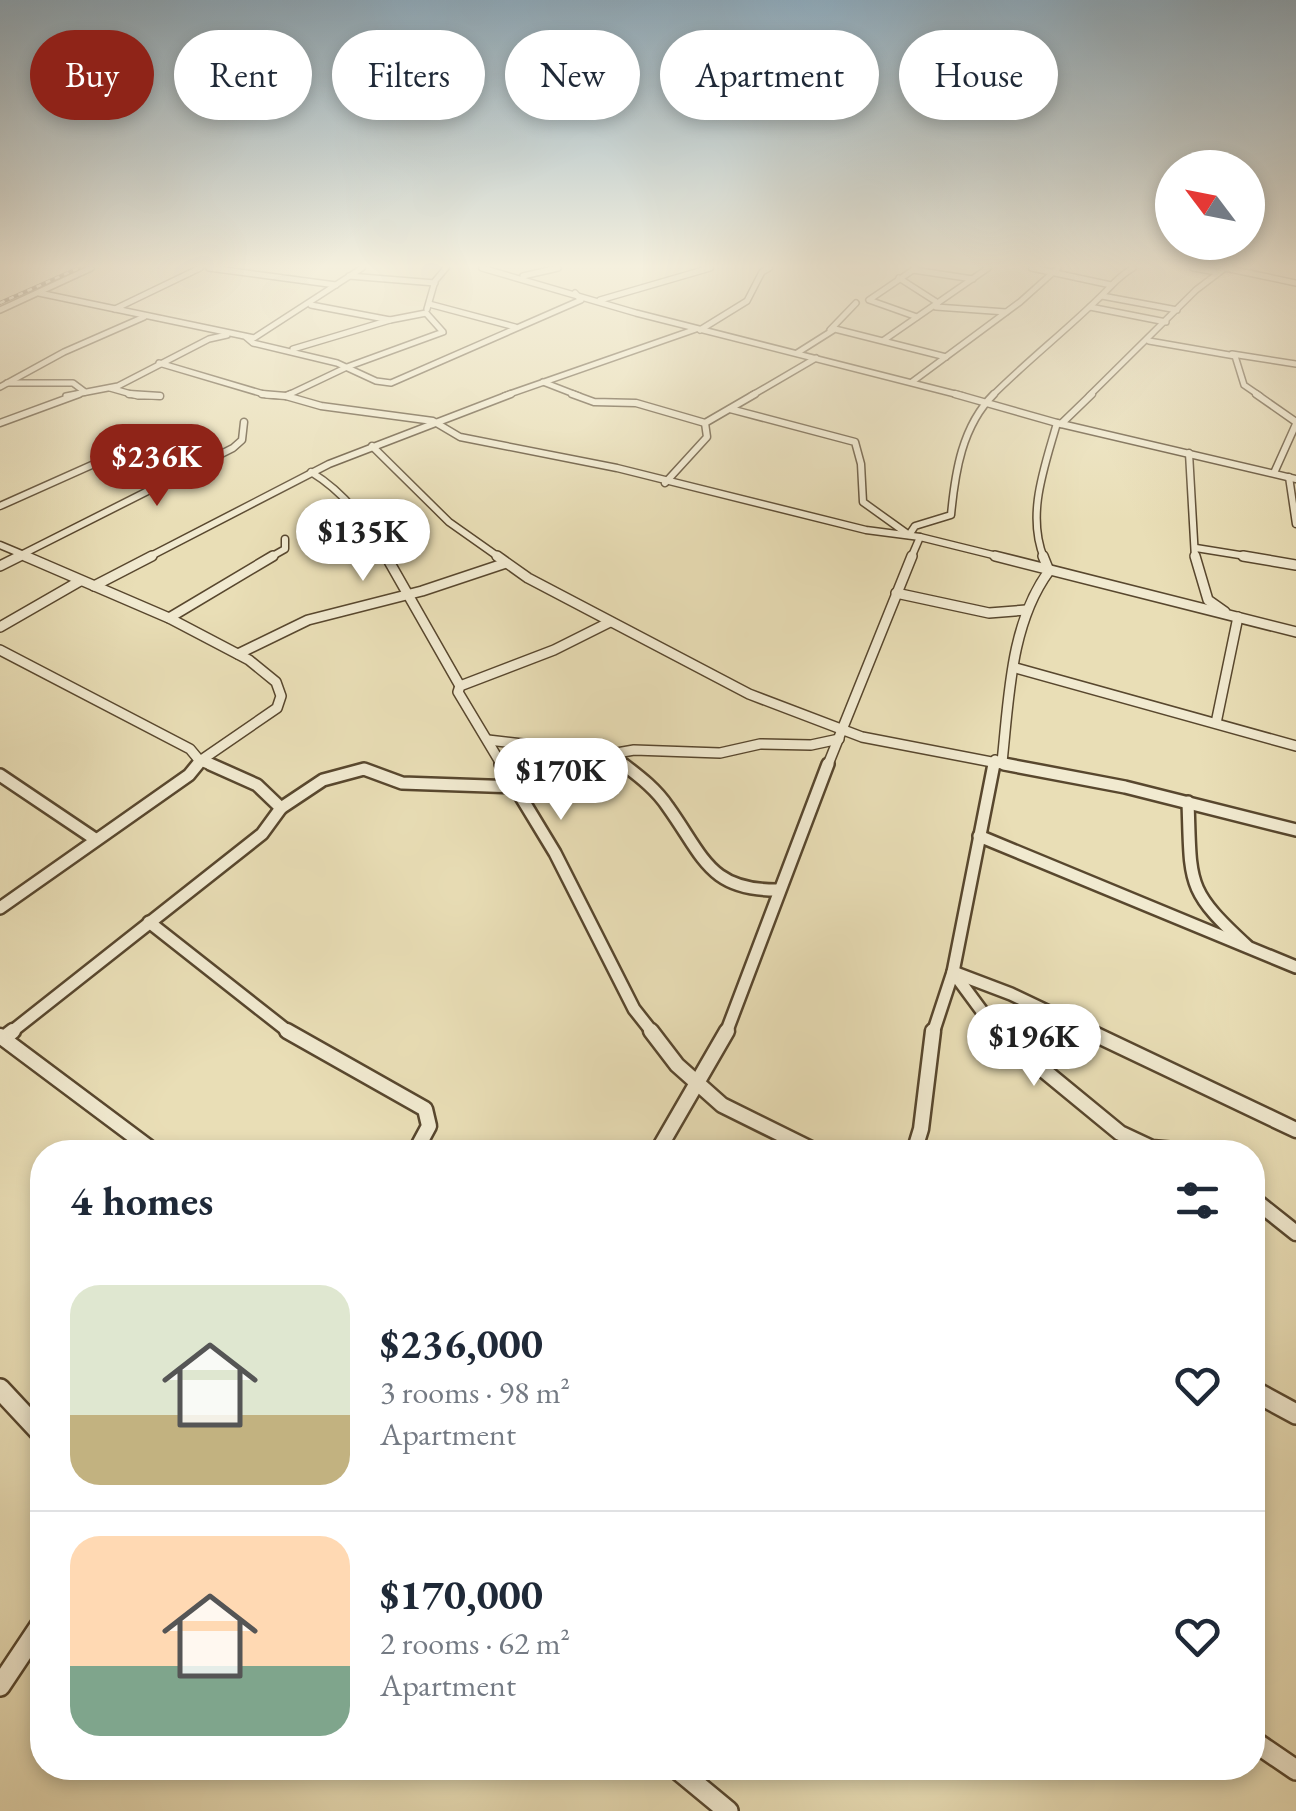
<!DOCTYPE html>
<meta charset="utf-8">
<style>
body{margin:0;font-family:"EB Garamond",serif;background:#f2f2f3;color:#1f2937;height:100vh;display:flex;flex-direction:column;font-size:38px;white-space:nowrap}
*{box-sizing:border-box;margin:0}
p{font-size:32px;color:#747a83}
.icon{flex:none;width:55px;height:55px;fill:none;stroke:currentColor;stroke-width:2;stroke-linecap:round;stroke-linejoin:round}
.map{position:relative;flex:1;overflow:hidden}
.panel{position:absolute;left:30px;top:1140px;width:1235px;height:640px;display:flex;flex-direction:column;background:#fff;border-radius:40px;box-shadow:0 5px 15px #0003}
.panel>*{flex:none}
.hud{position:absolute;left:30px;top:30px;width:1238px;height:90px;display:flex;gap:20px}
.needle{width:65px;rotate:302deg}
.buttons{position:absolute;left:1155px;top:150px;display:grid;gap:20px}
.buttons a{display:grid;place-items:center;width:110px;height:110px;border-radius:50%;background:#fff;box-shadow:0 5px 15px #0003;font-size:50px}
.price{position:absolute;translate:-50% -85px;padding:0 22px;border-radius:35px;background:#fff;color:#222;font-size:32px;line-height:65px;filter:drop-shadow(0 2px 5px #0008)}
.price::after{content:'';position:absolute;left:50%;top:60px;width:30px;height:22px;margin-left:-15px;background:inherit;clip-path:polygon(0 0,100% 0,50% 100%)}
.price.on{background:#8f2418;color:#fff}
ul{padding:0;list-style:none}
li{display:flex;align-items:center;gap:30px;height:250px;padding:0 40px}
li+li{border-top:2px solid #e0e1e3}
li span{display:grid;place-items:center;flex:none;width:280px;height:200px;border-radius:30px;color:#555}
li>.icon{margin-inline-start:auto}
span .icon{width:120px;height:120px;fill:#fffc;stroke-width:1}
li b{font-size:42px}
h2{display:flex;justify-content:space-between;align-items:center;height:120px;padding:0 40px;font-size:42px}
.pill{padding:0 35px;border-radius:45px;background:#fff;box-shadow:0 5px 15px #0003;font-size:35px;line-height:90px}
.pill.on{background:#8f2418;color:#fff}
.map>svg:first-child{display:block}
</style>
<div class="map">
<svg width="1296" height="1811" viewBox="0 0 1296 1811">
<rect width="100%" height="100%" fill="#e9deb6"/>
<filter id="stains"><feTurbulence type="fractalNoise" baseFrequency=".002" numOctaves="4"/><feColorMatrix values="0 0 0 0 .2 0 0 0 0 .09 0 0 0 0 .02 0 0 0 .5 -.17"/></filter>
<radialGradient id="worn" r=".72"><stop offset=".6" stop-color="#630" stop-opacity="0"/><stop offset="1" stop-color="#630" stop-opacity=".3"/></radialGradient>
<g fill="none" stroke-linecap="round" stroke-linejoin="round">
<g stroke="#58472e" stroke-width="8">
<g id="minor-far5">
<polyline points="209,268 336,285"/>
<polyline points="482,268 636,313 963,396"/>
<polyline points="916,268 869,300 917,317"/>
<polyline points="1032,268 1111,285"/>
<polyline points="1193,268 1217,272"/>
<polyline points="1225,268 1296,283"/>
<polyline points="913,270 973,279"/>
<polyline points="349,276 435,283"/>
<polyline points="523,276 558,268"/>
<polyline points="899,278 938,303"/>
<polyline points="39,293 254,338 362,268"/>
<polyline points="1102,296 1177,310"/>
<polyline points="600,300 710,268"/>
<polyline points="429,304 515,327"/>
<polyline points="311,305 390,320 426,313"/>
<polyline points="936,307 1006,312"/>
<polyline points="1090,307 1166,322"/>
<polyline points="115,309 200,268"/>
<polyline points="427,309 435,281 446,268"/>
<polyline points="0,310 91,268"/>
<polyline points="700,330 747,301 762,272 769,268"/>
<polyline points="830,330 856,303"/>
<polyline points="246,337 253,343 337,363 376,381 391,383 581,300 575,293"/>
<polyline points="884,340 988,268"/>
<polyline points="1149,341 1235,356 1244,385 1260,396"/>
<polyline points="293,349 390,320"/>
<polyline points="797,353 835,329 946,357"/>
<polyline points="1232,354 1296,364"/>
<polyline points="159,363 267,395 286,396"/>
<polyline points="543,382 579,396"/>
<polyline points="912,382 1020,302 1058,268"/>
<polyline points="7,383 73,383 85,392"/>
<polyline points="0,387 64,352 144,317"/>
<polyline points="110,388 138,396 160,396"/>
<polyline points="66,396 118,386 209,339 227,335"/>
<polyline points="286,396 347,367 443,332 426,313"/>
<polyline points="504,396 696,329"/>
<polyline points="751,396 816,358"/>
<path d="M992 396C1026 362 1063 333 1098 299 1111 287 1117 277 1133 268"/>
<polyline points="1089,396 1196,290 1225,268"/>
</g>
</g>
<g stroke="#58472e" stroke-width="9">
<g id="minor-far4">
<polyline points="129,394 160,396"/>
<polyline points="262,394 286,396"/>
<polyline points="291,394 286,396 321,406 433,421 460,437 617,468 866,530 920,537 1005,558"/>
<polyline points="572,394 594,402 636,403 705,423"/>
<polyline points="955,394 1057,423 1296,479"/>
<polyline points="1256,394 1296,422"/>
<path d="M730 409 855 442 861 464 863 502 909 535 915 526 951 515C955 472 962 426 994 394"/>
<polyline points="0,423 79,394"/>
<polyline points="1061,424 1092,394"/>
<polyline points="372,446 449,522 500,558"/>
<polyline points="1189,453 1195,558"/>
<path d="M311 472C347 494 366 523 388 558"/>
<polyline points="1274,473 1296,424"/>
<polyline points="1289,477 1296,524"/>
<polyline points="665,483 707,437 705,423 755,394"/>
<polyline points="0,506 141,443"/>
<polyline points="0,545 31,558"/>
<polyline points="1196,548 1258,558"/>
<polyline points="15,558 233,448 242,440 244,422"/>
<polyline points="147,558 329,464 511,394"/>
<polyline points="269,558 285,549 285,539"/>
<polyline points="911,558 920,537"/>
<path d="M1044 558C1026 514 1045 466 1057 423"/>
</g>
</g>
<g stroke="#58472e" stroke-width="12">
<g id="minor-far3">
<polyline points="25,556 169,618 249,660 276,682 281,696 277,708 200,761"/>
<polyline points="386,556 460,686"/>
<polyline points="497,556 528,578 749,694 862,737 1018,767"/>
<polyline points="995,556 1296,632"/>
<polyline points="1195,556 1208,600 1225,612"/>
<polyline points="1243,556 1296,565"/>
<polyline points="0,566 20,556"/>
<polyline points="94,586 152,556"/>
<polyline points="896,593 989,613 1026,610"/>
<polyline points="169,618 273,556"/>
<polyline points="0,627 80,581"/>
<polyline points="0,650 190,749 200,761 196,767"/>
<polyline points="238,654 308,620 422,591 506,563"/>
<polyline points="1016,668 1296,746"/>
<polyline points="1216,723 1238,617"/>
<polyline points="488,740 611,754 634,750 720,753 760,744 811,745 839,739"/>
<polyline points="611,754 626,767"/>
<polyline points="200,761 217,767"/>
<path d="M1002 762C1009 699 1010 624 1049 571L1043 556"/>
<polyline points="503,767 458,692 460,686 554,650 610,622"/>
<polyline points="827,767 912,556"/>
<polyline points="994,767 995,760"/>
</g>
</g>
<g stroke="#58472e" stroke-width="16">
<g id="minor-far2">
<polyline points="501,764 555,853 634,1009 653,1033"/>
<path d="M623 764C640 777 656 789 668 807 704 857 709 891 779 890"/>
<polyline points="994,764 953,972 998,1033"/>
<polyline points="1004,764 1125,787 1296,830"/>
<polyline points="0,775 95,839"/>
<path d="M1188 802C1191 884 1185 889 1247 946"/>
<polyline points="281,808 323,780 364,769 402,783 517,787"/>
<polyline points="979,836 1296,967"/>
<polyline points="0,908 189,775 198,764"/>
<polyline points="149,922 290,1033"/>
<polyline points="10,1033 262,834 281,808 257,785 210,764"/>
<polyline points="726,1033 828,764"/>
<polyline points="933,1033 953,972 1011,994 1093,1033"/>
</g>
</g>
<g stroke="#58472e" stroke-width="19">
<g id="minor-far1">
<polyline points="287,1031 425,1109 429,1126 415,1152"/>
<polyline points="651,1031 677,1065 722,1105 817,1152"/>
<polyline points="996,1031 1120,1133 1152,1148 1199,1152"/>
<polyline points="1088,1031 1296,1130"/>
<polyline points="0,1036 155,1152"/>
<polyline points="4,1038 13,1031"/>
<polyline points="657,1152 727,1031"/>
<polyline points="914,1152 921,1129 933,1031"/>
<polyline points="1252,1198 1296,1233"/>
</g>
</g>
<g stroke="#58472e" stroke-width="24">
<g id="minor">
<polyline points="0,1389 42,1434"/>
<polyline points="1252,1390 1296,1414"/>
<polyline points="0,1686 42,1623"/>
<polyline points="1252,1740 1296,1770"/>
<polyline points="676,1768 728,1811"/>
</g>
</g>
<use href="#minor-far5" stroke="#f1ead0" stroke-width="5"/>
<use href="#minor-far4" stroke="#f1ead0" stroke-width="6"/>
<use href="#minor-far3" stroke="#f1ead0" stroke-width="9"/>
<use href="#minor-far2" stroke="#f1ead0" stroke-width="11"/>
<use href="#minor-far1" stroke="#f1ead0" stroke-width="14"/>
<use href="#minor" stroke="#f1ead0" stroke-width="19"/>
<g stroke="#281501" stroke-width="4">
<polyline id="rail" points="0,303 79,268"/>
</g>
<use href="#rail" stroke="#f1ead0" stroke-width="2.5" stroke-dasharray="5" stroke-linecap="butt"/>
</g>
<linearGradient id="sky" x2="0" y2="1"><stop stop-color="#8eaabb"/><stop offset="0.51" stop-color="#f5f0de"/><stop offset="1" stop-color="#f5f0de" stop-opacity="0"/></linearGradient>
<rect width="1296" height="522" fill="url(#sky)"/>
<rect width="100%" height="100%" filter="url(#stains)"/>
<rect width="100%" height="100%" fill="url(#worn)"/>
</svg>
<div class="buttons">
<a><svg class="needle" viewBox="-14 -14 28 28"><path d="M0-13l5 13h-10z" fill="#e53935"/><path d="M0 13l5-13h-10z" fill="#747a83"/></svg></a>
</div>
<b class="price on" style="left:157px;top:509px">$236K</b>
<b class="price" style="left:363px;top:584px">$135K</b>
<b class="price" style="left:561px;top:823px">$170K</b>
<b class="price" style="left:1034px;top:1089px">$196K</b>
<div class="hud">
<a class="pill on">Buy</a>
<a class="pill">Rent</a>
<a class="pill">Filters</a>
<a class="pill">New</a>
<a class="pill">Apartment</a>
<a class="pill">House</a>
</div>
<section class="panel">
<h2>4 homes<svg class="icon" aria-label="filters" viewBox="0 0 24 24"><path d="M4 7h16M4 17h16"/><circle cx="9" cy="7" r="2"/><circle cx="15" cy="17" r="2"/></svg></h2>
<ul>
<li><span style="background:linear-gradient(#dfe7d0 65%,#c2b280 0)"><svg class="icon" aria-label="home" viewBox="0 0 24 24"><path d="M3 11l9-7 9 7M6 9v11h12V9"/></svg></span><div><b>$236,000</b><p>3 rooms · 98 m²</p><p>Apartment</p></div><svg class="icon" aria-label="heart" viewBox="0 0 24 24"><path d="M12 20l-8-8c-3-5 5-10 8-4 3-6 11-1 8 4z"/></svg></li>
<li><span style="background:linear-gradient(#ffd9b3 65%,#7fa58c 0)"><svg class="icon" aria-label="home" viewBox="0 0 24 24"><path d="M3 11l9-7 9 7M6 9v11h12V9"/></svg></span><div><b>$170,000</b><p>2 rooms · 62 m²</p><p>Apartment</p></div><svg class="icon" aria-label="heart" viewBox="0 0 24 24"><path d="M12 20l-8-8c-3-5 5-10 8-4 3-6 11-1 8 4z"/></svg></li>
</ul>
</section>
</div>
